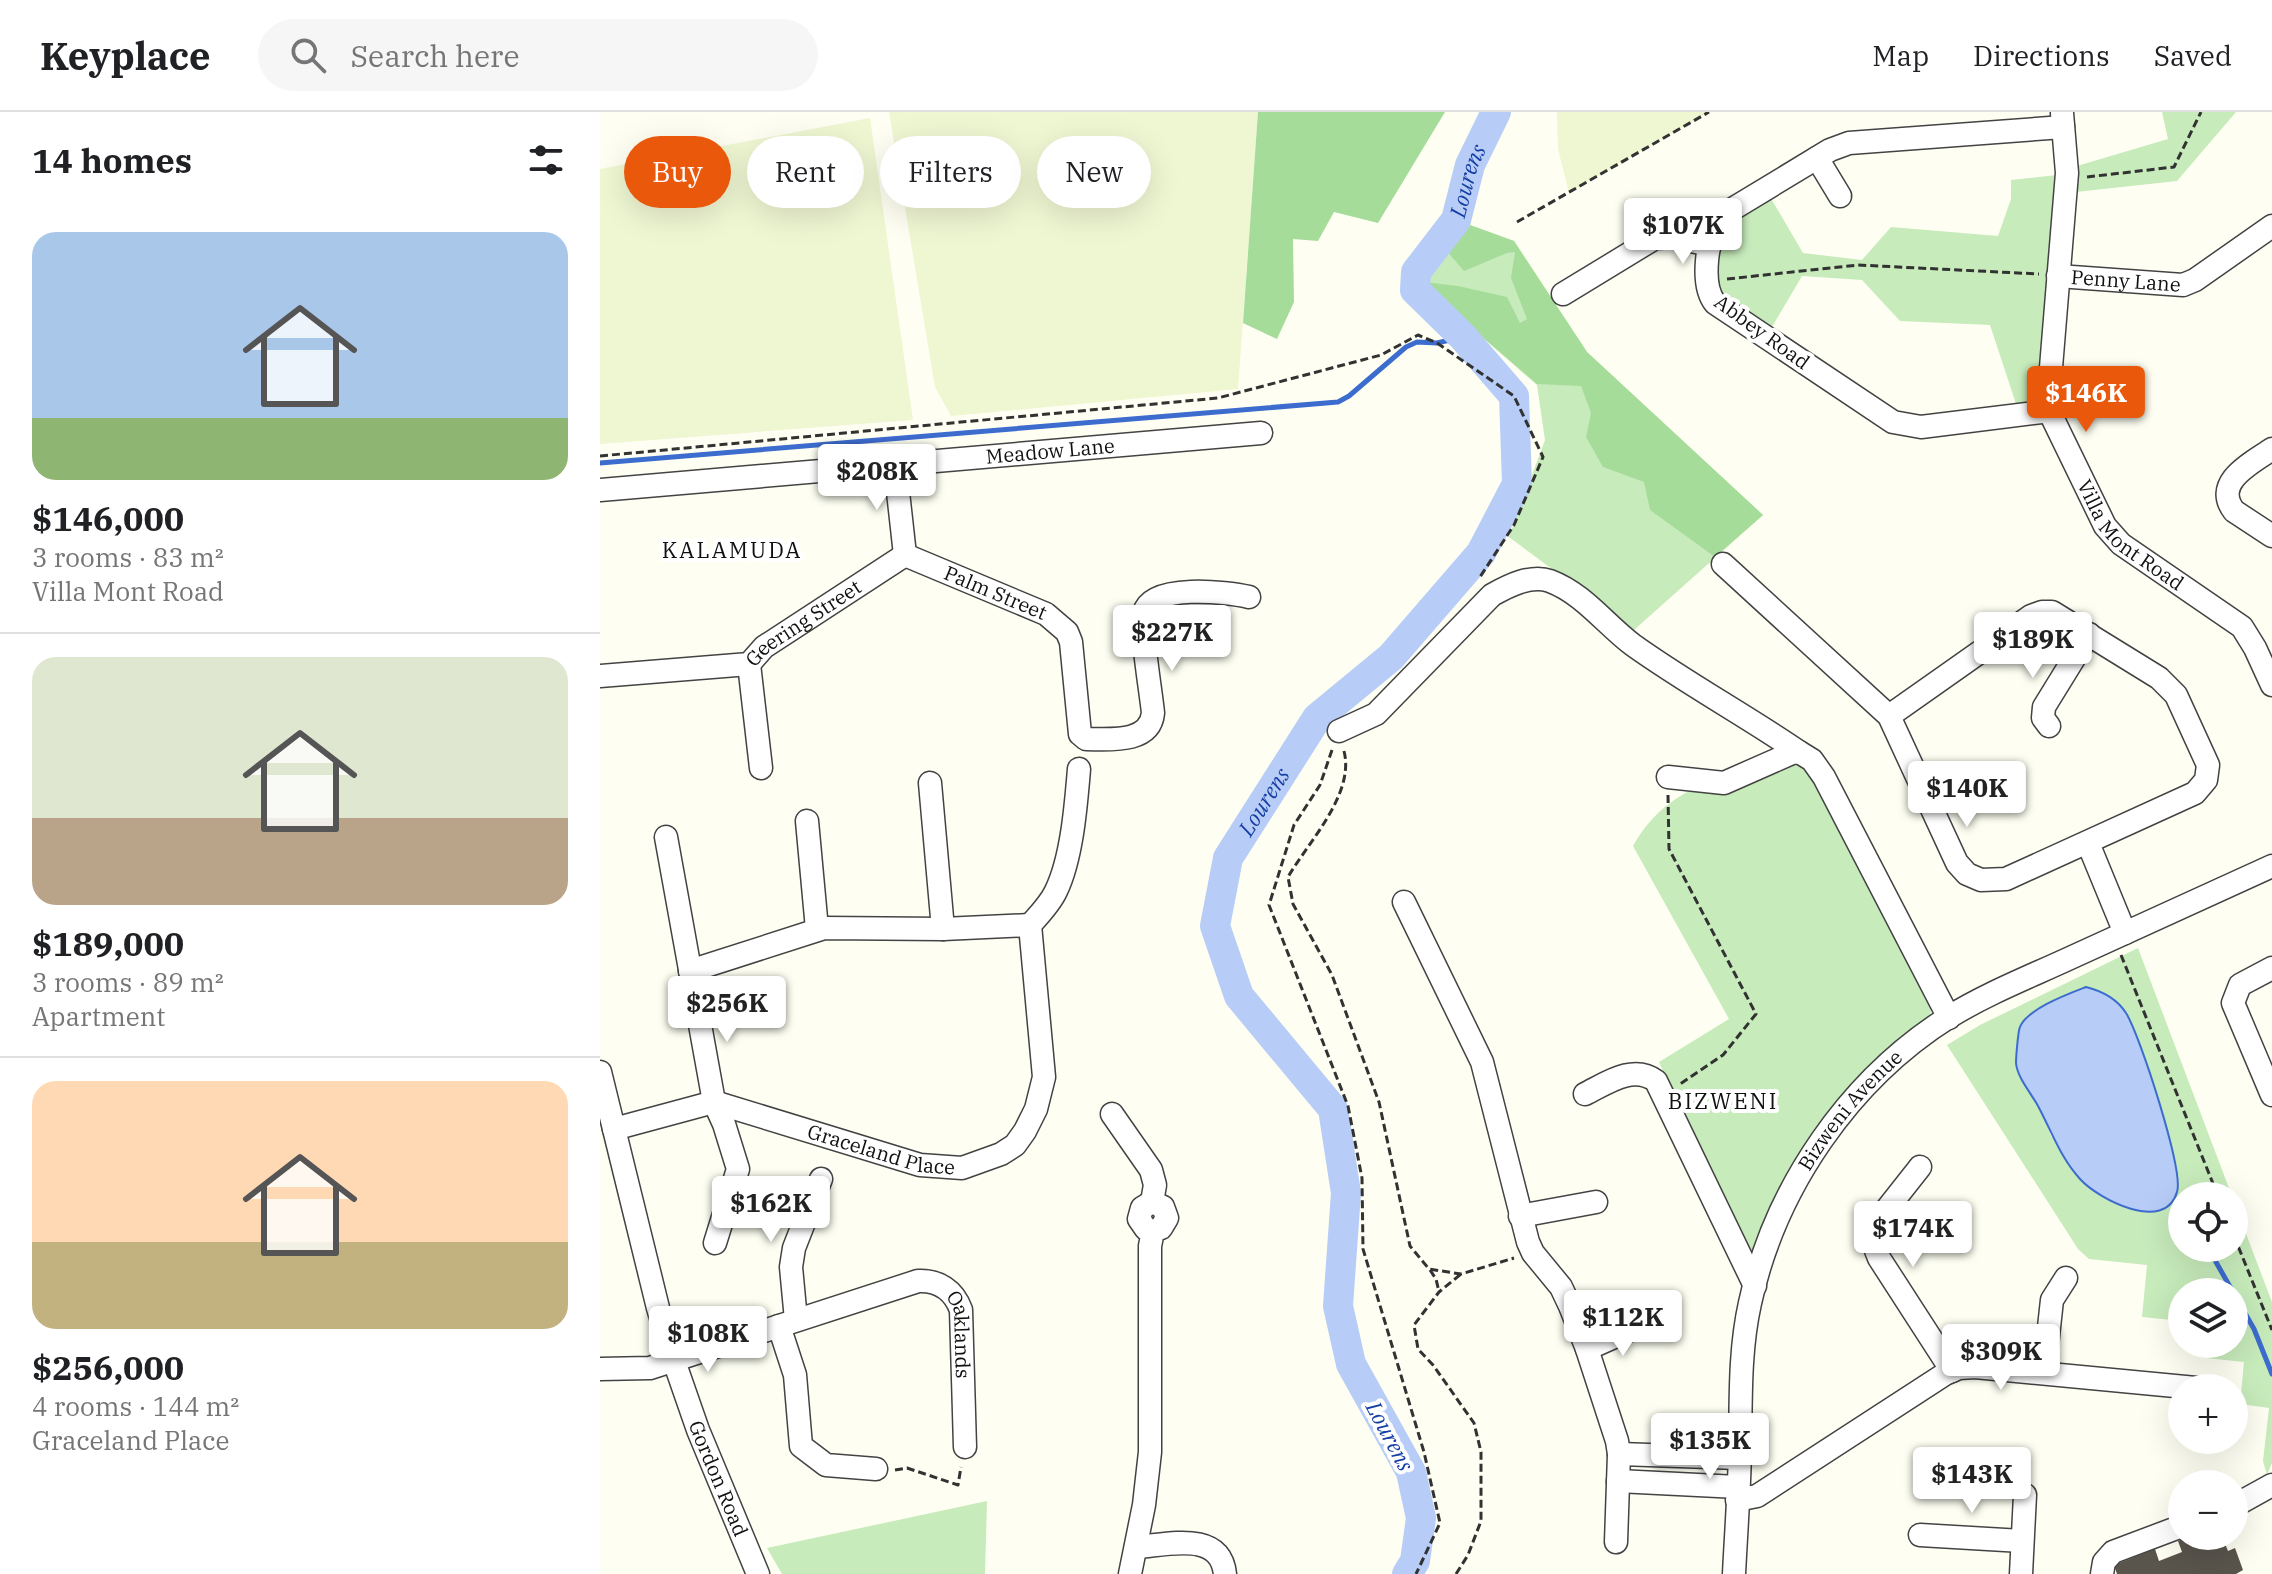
<!DOCTYPE html>
<meta charset="utf-8">
<style>
body{margin:0;font-family:"IBM Plex Serif",serif;background:#f6f6f6;color:#202124;height:100vh;display:flex;flex-direction:column;font-size:30px;white-space:nowrap}
*{box-sizing:border-box;margin:0}
p{font-size:26px;color:#757577}
.icon{flex:none;width:44px;height:44px;fill:none;stroke:currentColor;stroke-width:2;stroke-linecap:round;stroke-linejoin:round}
.map{position:relative;flex:1;overflow:hidden}
.sheet{display:flex;flex-direction:column;background:#fff;width:600px}
.sheet>*{flex:none}
.guide{position:absolute;left:24px;top:24px;width:760px;height:72px;display:flex;gap:16px}
.buttons{position:absolute;left:1568px;top:1070px;display:grid;gap:16px}
.buttons a{display:grid;place-items:center;width:80px;height:80px;border-radius:50%;background:#fff;box-shadow:0 8px 32px #0002;font-size:40px}
.price{position:absolute;translate:-50% -68px;padding:0 18px;border-radius:8px;background:#fff;color:#222;font-size:26px;line-height:52px;filter:drop-shadow(0 2px 4px #0008)}
.price::after{content:'';position:absolute;left:50%;top:48px;width:24px;height:18px;margin-left:-12px;background:inherit;clip-path:polygon(0 0,100% 0,50% 100%)}
.price.selected{background:#ea580c;color:#fff}
ul{padding:0;list-style:none}
li{display:grid;align-content:center;gap:16px;height:424px;padding:0 32px}
li+li{border-top:2px solid #e0e0e0}
li span{display:grid;place-items:center;height:248px;border-radius:24px;color:#555}
li>.icon{margin-inline-start:auto}
span .icon{width:144px;height:144px;fill:#fffc;stroke-width:1}
li b{font-size:34px}
h2{display:flex;justify-content:space-between;align-items:center;height:96px;padding:0 32px;font-size:34px}
.tag{padding:0 28px;border-radius:36px;background:#fff;box-shadow:0 8px 32px #0002;font-size:28px;line-height:72px}
.tag.selected{background:#ea580c;color:#fff}
header{display:flex;align-items:center;gap:48px;box-sizing:border-box;height:112px;padding:0 40px;background:#fff;border-bottom:2px solid #e0e0e0}
header strong{font-size:38px}
nav{display:flex;gap:44px;margin-inline-start:auto;font-size:28px}
.search{width:560px;height:72px;background:#f6f6f6;display:flex;align-items:center;gap:20px;box-sizing:border-box;padding:0 28px;border-radius:44px;color:#757577;font-size:30px}
main{display:flex;flex:1;min-height:0}
.map>svg:first-child{display:block}
</style>
<header>
<strong>Keyplace</strong>
<div class="search"><svg class="icon" aria-label="search" viewBox="0 0 24 24"><circle cx="10" cy="10" r="6"/><path d="M15 15l6 6"/></svg>Search here</div>
<nav><a>Map</a><a>Directions</a><a>Saved</a></nav>
</header>
<main>
<section class="sheet">
<h2>14 homes<svg class="icon" aria-label="filters" viewBox="0 0 24 24"><path d="M4 7h16M4 17h16"/><circle cx="9" cy="7" r="2"/><circle cx="15" cy="17" r="2"/></svg></h2>
<ul>
<li><span style="background:linear-gradient(#a9c7e8 75%,#8fb573 0)"><svg class="icon" aria-label="home" viewBox="0 0 24 24"><path d="M3 11l9-7 9 7M6 9v11h12V9"/></svg></span><div><b>$146,000</b><p>3 rooms · 83 m²</p><p>Villa Mont Road</p></div></li>
<li><span style="background:linear-gradient(#dfe7d0 65%,#b9a48a 0)"><svg class="icon" aria-label="home" viewBox="0 0 24 24"><path d="M3 11l9-7 9 7M6 9v11h12V9"/></svg></span><div><b>$189,000</b><p>3 rooms · 89 m²</p><p>Apartment</p></div></li>
<li><span style="background:linear-gradient(#ffd9b3 65%,#c2b280 0)"><svg class="icon" aria-label="home" viewBox="0 0 24 24"><path d="M3 11l9-7 9 7M6 9v11h12V9"/></svg></span><div><b>$256,000</b><p>4 rooms · 144 m²</p><p>Graceland Place</p></div></li>
</ul>
</section>
<div class="map">
<svg width="1672" height="1462" viewBox="0 0 1672 1462">
<rect width="100%" height="100%" fill="#fefff2"/>
<g fill="#eff6d2">
<polygon points="289,0 658,0 638,277 351,304 335,275"/>
<polygon points="957,0 1109,0 969,81 958,37"/>
<polygon points="270,6 313,308 0,332 0,57"/>
</g>
<g fill="#c7ebbb" fill-rule="evenodd">
<polygon points="1562,0 1636,0 1577,69 1476,80 1477,54 1568,27"/>
<polygon points="1457,63 1439,281 1433,291 1418,298 1390,213 1300,209 1262,168 1202,164 1169,220 1116,183 1120,117 1169,83 1203,141 1262,148 1291,115 1398,124 1411,87 1411,68"/>
<polygon points="870,113 914,129 987,240 1163,403 1034,518 909,425 945,328 937,273 837,186 824,170 844,136"/>
<path d="M1185 649 1215 657 1332 886 1330 907 1208 1030 1175 1087 1150 1146 1145 1144 1059 950 1129 907 1033 734C1069 671 1121 667 1185 649Z"/>
<path d="M1538 836 1632 1084H1582V1136H1634V1090L1672 1190V1351L1667 1363 1663 1349 1669 1296 1640 1292 1644 1250 1606 1246 1607 1232H1634V1180H1582V1209L1542 1205 1547 1153 1489 1147 1478 1137 1347 933 1380 913ZM1509 884 1518 892 1531 911 1548 954 1557 991 1552 1100 1517 1092 1451 1024 1445 1007 1416 950 1419 917Z"/>
<polygon points="387,1389 385,1462 182,1462 167,1436"/>
</g>
<g fill="#a6dc9a">
<polygon points="658,0 845,0 778,111 734,100 718,129 693,127 694,190 677,227 643,211"/>
<polygon points="870,113 914,129 987,240 1163,403 1115,445 1050,398 1044,370 1003,355 986,325 991,301 981,274 937,272 837,186 824,170 858,174 907,185 920,211 927,207 911,166 915,140 907,141 864,159 844,136"/>
</g>
<path fill="#b7cdf7" stroke="#3d6ccf" stroke-width="2" d="M1486 875C1502 879 1517 887 1526 901 1540 923 1584 1059 1577 1080 1565 1122 1498 1087 1480 1067 1460 1045 1452 1020 1438 994 1431 981 1417 965 1416 951 1416 946 1418 919 1420 915 1427 897 1468 882 1486 875Z"/>
<g fill="none" stroke-linecap="round" stroke-linejoin="round">
<g stroke="#3d6ccf" stroke-width="5">
<polyline points="0,351 738,290 749,284 806,235 817,230 837,231 863,225"/>
<polyline points="1608,1136 1654,1217 1672,1262"/>
</g>
<path stroke="#b7cdf7" stroke-width="30" id="s1" d="M807 1462 815 1449 821 1406 811 1360 751 1252 738 1194 746 1081 733 997 639 884 615 814 628 746 717 606 791 545 881 441 917 372 914 284 863 225 815 178 816 160 856 108 870 53 896 0"/>
</g>
<polygon fill="#59544c" points="1590,1424 1622,1424 1628,1439 1635,1436 1643,1458 1636,1462 1517,1462 1514,1453 1555,1437 1559,1449 1582,1440 1578,1429"/>
<g fill="none" stroke-linecap="round" stroke-linejoin="round">
<g stroke="#434343" stroke-width="25">
<g id="minor">
<path id="s2" d="M1462 1 1467 61 1449 280 1452 305 1505 414 1521 432 1642 515 1655 536 1672 573"/>
<polyline points="1217,46 1240,84"/>
<path id="s3" d="M1458 164 1583 173 1595 168 1672 114"/>
<polyline points="963,182 1055,126 1072,125 1110,133"/>
<path d="M1450 299 1321 315 1293 310 1115 191C1100 172 1107 123 1121 104L1230 38 1249 31 1463 15"/>
<path d="M1672 337C1652 351 1612 370 1634 399L1672 424"/>
<polyline points="295,353 305,443"/>
<path id="s4" d="M0 378 661 321"/>
<path id="s5" d="M305 443 446 502 467 520 471 530 480 622 486 627C509 627 550 632 553 601 551 580 540 517 544 501 551 471 627 480 649 485"/>
<polyline points="1123,452 1289,604 1357,751 1367,762 1381,768 1406,767 1595,681 1606,668 1608,653 1576,583 1559,566 1452,500 1442,500 1431,504 1289,604"/>
<polyline points="149,552 161,656"/>
<path id="s6" d="M0 564 149 552 164 535 305 443"/>
<polyline points="1449,614 1443,606 1444,595 1489,522"/>
<path d="M739 619 776 602 892 483C908 474 931 462 950 469 984 482 1005 512 1033 533 1086 571 1145 603 1199 640"/>
<polyline points="1068,665 1124,671 1192,641 1199,640 1212,648 1224,665 1349,906"/>
<polyline points="330,671 343,817"/>
<polyline points="207,709 217,817"/>
<polyline points="66,725 114,990 124,1012 138,1057 115,1131"/>
<polyline points="1488,731 1525,821"/>
<polyline points="804,790 882,950 928,1130 933,1141 961,1175 970,1194 987,1237 1017,1329 1019,1342 1016,1430"/>
<polyline points="1672,856 1640,873 1633,891 1672,983"/>
<polyline points="90,859 224,816 343,817 430,813"/>
<path id="s7" d="M0 960 58 1196 74 1249 98 1318 158 1462"/>
<path d="M985 982C1007 971 1033 952 1056 969L1155 1174"/>
<polyline points="512,1002 551,1058 555,1073 552,1090"/>
<path id="s8" d="M14 1017 114 990 320 1053 362 1056 401 1042 415 1033 425 1019 436 997 444 965 430 813C439 803 450 792 456 779 472 746 476 693 479 657"/>
<path d="M1320 1055 1279 1107C1270 1121 1273 1132 1279 1146L1352 1259"/>
<polyline points="920,1104 996,1090"/>
<polyline points="196,1208 191,1155 194,1136 221,1067"/>
<polyline points="179,1214 195,1263 201,1334 226,1353 276,1357"/>
<polyline points="987,1237 1041,1213"/>
<path id="s9" d="M0 1257 50 1256 318 1169C338 1168 354 1178 361 1198L365 1335"/>
<polyline points="1444,1261 1452,1188 1466,1166"/>
<polyline points="1019,1342 1140,1346"/>
<polyline points="1018,1369 1138,1375"/>
<polyline points="1137,1388 1157,1384 1345,1262 1359,1256 1375,1255 1596,1276"/>
<polyline points="1634,1394 1672,1373"/>
<polyline points="1320,1423 1422,1429"/>
<path d="M536 1435C568 1433 620 1418 625 1462"/>
<polyline points="530,1462 544,1393 550,1340 550,1134 553,1119 561,1116 567,1106 563,1095 552,1090 542,1096 539,1107 546,1117 553,1119"/>
<path id="s10" d="M1134 1462C1136 1422 1139 1381 1140 1341 1141 1291 1139 1240 1150 1191 1175 1076 1249 968 1349 905 1386 882 1429 865 1468 847 1536 816 1604 785 1672 754"/>
<polyline points="1421,1462 1425,1383"/>
<polyline points="1502,1462 1504,1450 1513,1440 1582,1414"/>
</g>
</g>
<g stroke="#323232" stroke-width="3" stroke-dasharray="8 4" stroke-linecap="butt">
<polyline points="1487,65 1574,55 1601,0"/>
<polyline points="917,110 1109,0"/>
<polyline points="1127,167 1258,153 1439,162"/>
<polyline points="0,344 618,286 781,243 818,223 837,231 914,284 943,345 914,413 880,465"/>
<polyline points="732,638 720,673 694,713 669,793 748,994 762,1066 763,1137 824,1340 840,1411 816,1462"/>
<path d="M744 639C755 682 709 729 688 765L693 792 732 863 779 990 810 1134 829 1157 861 1162 914 1146"/>
<polyline points="1068,683 1069,737 1156,902 1123,943 1080,972"/>
<polyline points="1521,843 1618,1084"/>
<polyline points="1634,1124 1672,1218"/>
<polyline points="830,1158 836,1167 839,1180"/>
<polyline points="295,1358 307,1356 358,1373 361,1355"/>
<polyline points="856,1462 868,1443 881,1409 881,1340 874,1311 833,1253 818,1237 814,1213 839,1180 861,1162"/>
</g>
<use href="#minor" stroke="#fff" stroke-width="22"/>
</g>
<g text-anchor="middle" stroke-width="8" stroke-linejoin="round" paint-order="stroke">
<g font-size="20" fill="#101010" stroke="#fff">
<text dy="7" stroke="none"><textPath href="#s3" startOffset="68">Penny Lane</textPath></text>
<text transform="translate(1162 220) rotate(36)" y="7">Abbey Road</text>
<text dy="7" stroke="none"><textPath href="#s4" startOffset="452">Meadow Lane</textPath></text>
<text dy="7" stroke="none"><textPath href="#s2" startOffset="450">Villa Mont Road</textPath></text>
<text dy="7" stroke="none"><textPath href="#s5" startOffset="98">Palm Street</textPath></text>
<text dy="7" stroke="none"><textPath href="#s6" startOffset="218">Geering Street</textPath></text>
<text dy="7" stroke="none"><textPath href="#s10" startOffset="492">Bizweni Avenue</textPath></text>
<text dy="7" stroke="none"><textPath href="#s8" startOffset="278">Graceland Place</textPath></text>
<text dy="7" stroke="none"><textPath href="#s9" startOffset="412">Oaklands</textPath></text>
<text dy="7" stroke="none"><textPath href="#s7" startOffset="424">Gordon Road</textPath></text>
</g>
<g font-size="22" font-style="italic" fill="#163fa4" stroke="#fff">
<text dy="8" stroke="none"><textPath href="#s1" startOffset="1612">Lourens</textPath></text>
<text dy="8" stroke="none"><textPath href="#s1" startOffset="844">Lourens</textPath></text>
<text transform="translate(790 1324) rotate(62)" y="8">Lourens</text>
</g>
<g font-size="22" letter-spacing="2" fill="#101010" stroke="#fff">
<text x="132" y="446">KALAMUDA</text>
<text x="1123" y="997">BIZWENI</text>
</g>
</g>
</svg>
<div class="buttons">
<a><svg class="icon" aria-label="locate" viewBox="0 0 24 24"><circle cx="12" cy="12" r="6"/><path d="M12 2v4M12 18v4M2 12h4M18 12h4"/></svg></a>
<a><svg class="icon" aria-label="layers" viewBox="0 0 24 24"><path d="M12 4l9 5-9 5-9-5zM3 14l9 5 9-5"/></svg></a>
<a>+</a>
<a>−</a>
</div>
<b class="price" style="left:1083px;top:154px">$107K</b>
<b class="price selected" style="left:1486px;top:322px">$146K</b>
<b class="price" style="left:277px;top:400px">$208K</b>
<b class="price" style="left:572px;top:561px">$227K</b>
<b class="price" style="left:1433px;top:568px">$189K</b>
<b class="price" style="left:1367px;top:717px">$140K</b>
<b class="price" style="left:127px;top:932px">$256K</b>
<b class="price" style="left:171px;top:1132px">$162K</b>
<b class="price" style="left:1313px;top:1157px">$174K</b>
<b class="price" style="left:1023px;top:1246px">$112K</b>
<b class="price" style="left:108px;top:1262px">$108K</b>
<b class="price" style="left:1401px;top:1280px">$309K</b>
<b class="price" style="left:1110px;top:1369px">$135K</b>
<b class="price" style="left:1372px;top:1403px">$143K</b>
<div class="guide">
<a class="tag selected">Buy</a>
<a class="tag">Rent</a>
<a class="tag">Filters</a>
<a class="tag">New</a>
</div>
</div>
</main>
